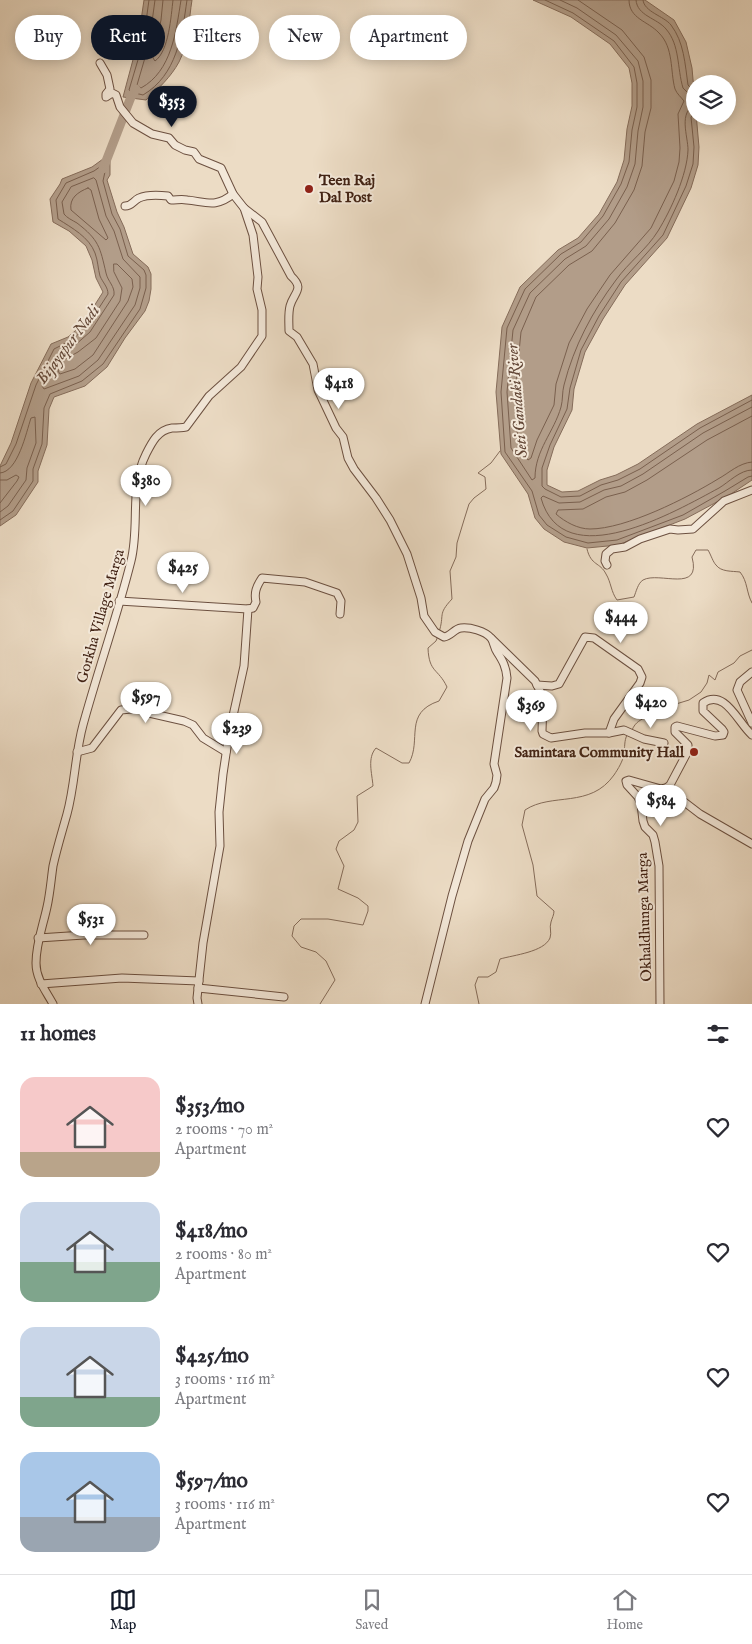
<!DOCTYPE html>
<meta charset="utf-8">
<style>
body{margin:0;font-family:"IM FELL English",serif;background:#f2f2f3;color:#2b2b33;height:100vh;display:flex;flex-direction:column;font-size:19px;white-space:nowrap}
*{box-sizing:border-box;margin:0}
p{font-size:16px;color:#7c7c81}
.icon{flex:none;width:28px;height:28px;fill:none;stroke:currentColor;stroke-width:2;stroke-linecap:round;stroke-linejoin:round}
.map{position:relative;height:1004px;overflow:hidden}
.panel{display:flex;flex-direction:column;background:#fff;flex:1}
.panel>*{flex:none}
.hud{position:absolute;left:15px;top:15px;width:500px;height:45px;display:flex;gap:10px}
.controls{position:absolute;left:686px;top:75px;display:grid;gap:10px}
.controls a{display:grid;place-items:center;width:50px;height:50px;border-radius:50%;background:#fff;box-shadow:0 2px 12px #0003;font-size:25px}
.price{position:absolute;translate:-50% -42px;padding:0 11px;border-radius:18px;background:#fff;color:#222;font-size:16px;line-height:32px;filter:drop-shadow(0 1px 2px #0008)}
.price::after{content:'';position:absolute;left:50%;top:30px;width:15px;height:11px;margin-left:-8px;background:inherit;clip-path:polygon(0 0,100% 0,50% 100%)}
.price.active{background:#111827;color:#fff}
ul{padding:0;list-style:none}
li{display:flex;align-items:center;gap:15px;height:125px;padding:0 20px}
li span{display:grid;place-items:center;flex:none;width:140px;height:100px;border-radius:15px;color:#555}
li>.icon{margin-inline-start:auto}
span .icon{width:60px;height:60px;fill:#fffc;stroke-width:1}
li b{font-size:21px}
h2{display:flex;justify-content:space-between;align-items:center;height:60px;padding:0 20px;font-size:21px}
.chip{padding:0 18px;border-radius:22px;background:#fff;box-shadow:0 2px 12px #0003;font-size:18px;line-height:45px}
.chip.active{background:#111827;color:#fff}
.tabs{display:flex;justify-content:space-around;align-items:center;height:70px;border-top:1px solid #e1e1e2;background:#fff;font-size:14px;color:#7c7c81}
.tabs a{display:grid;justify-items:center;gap:2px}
.tabs .active{color:#111827}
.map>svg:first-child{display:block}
</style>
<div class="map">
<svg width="752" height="1004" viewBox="0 0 752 1004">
<rect width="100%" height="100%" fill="#ecdcc5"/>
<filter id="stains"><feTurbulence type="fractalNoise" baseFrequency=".004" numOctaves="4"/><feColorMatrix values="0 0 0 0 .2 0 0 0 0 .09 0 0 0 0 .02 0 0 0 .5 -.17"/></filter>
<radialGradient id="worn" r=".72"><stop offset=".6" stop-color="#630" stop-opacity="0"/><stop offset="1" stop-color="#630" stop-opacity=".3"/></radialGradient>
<g fill="#b29d89" stroke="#856c5a">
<path d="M144 0H192C189 19 188 45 179 62 171 77 158 89 146 100L123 97 138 41Z"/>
<polygon points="533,0 645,0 674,20 686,42 692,68 699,147 698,165 691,188 667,238 625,285 603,319 585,352 574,389 572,410 554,447 547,470 547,485 562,492 578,491 600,480 616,475 638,464 697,424 752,395 752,480 728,496 685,519 618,545 587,548 564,542 544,529 535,518 528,494 501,454 496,392 502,327 520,287 558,250 578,238 599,214 617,182 624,160 627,129 632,106 632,83 629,68 610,44 571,17"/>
<polygon points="103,159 110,161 110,175 107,180 117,212 124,227 133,254 148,267 151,274 151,289 149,301 145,311 125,338 107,367 85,386 54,397 49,409 47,445 38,471 38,482 16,515 0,526 0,466 11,443 31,383 51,344 68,337 82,325 103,292 96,278 92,260 86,246 69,231 53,222 50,199 60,184 62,179 92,167"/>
</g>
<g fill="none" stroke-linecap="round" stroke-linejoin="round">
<g stroke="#7a604e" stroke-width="1">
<path d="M149 0 143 43 129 90 131 92 143 95C177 75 182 35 187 0"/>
<path d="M155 0 149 44 137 85 141 88C172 71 176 31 181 0"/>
<path d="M163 0 161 20 153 58 155 61C169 51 171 16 173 0"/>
<polyline points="545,0 573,13 614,41 634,67 637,83 637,107 632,130 629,162 621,184 603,216 581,242 561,254 525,289 507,328 501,392 505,452 532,491 539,515 547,525 566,537 588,543 617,540 683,515 725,491 748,477 752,476"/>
<path d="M560 0 577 8 616 35 638 61 643 81V107L638 131 635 164 627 187 609 219 586 246 565 259 530 293 513 330 507 392 511 448 532 480 535 478C535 450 554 432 561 407 563 400 562 392 564 385 574 346 592 312 616 280 628 263 647 249 658 231 671 210 687 175 688 150 688 136 678 112 695 105"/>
<path d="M578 0 622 30 644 57 651 80V108L645 132 642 166 634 190 615 223 592 251 569 265 536 297 521 332 515 392 518 446 528 460 531 458 537 440 554 405 556 384 569 343 587 309 610 275 651 228 674 181 679 162 680 148 678 114 684 101C681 97 677 94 675 89 670 71 674 48 659 33 648 21 629 19 629 0"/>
<path d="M636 0C637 16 657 18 666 29 680 45 677 68 683 88L688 93 695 95"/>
<path d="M643 0C644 12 664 16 671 25 684 42 685 64 688 85L691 88 695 89"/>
<polyline points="695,112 691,117 694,147 693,164 686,186 663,235 621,282 599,316 581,350 570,388 567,409 550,445 542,468 542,486 545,489 561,497 580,496 601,485 618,480 640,469 700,428 752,400"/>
<path d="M94 178 96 180 106 216 114 231 123 259 140 277V288L135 305 98 360 79 376 44 389 42 386 59 353 74 346 90 332 114 295C115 286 108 282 106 273 100 247 99 240 77 223 72 220 67 218 64 214L62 202 71 187Z"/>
<path d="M88 188 91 190 99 219 108 238 106 240 71 210C69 198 78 192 88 188Z"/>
<polygon points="114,264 117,264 132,279 133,287 128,301 93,355 75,369 60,374 58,371 65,359 78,352 96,338 120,301 122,288 114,272"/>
<path d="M752 407 703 433 643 474 621 486 604 490 580 502 559 503 543 496 541 498C563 577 676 511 719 488 729 482 740 470 752 470"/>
<path d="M752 416 707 440 647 480 625 492 606 497 583 509 558 510 556 514C565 522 578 529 590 529 626 529 687 498 718 479 729 473 739 463 752 462"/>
<path d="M0 467 6 464 16 444 36 385 54 349 70 341 86 328 108 294C108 287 103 283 100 276 98 269 98 261 95 253 89 237 72 228 58 219L56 200 66 183 94 171 104 164 106 167 103 181 112 214 120 229 128 256 144 270 146 275V288L140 309 103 364 82 381 50 394 44 408 42 444 33 469V481L13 511 0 520"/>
<path d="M0 473C18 472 26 433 31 418L35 417 36 443 27 468 26 480 8 506 0 512"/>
<polyline points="0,480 7,480 16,475 19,477 17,481 0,503"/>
</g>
<g stroke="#856c5a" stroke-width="1">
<path d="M587 549C591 566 600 562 606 574 611 582 611 592 617 600L634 597C636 592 638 583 643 580 659 571 702 594 692 557L696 550H708C711 555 713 562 716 565 721 572 732 571 740 572 748 582 746 592 752 603"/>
<path d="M439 632C445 614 437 615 452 599L450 571 456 557 457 543 464 520 469 504 474 498 486 489 485 477 478 473 491 463 500 451"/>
<path d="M632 730C636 721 640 721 647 716 656 709 657 707 669 712L676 704 689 700 701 692 707 683 709 675 715 680 718 672 734 663 740 656 752 650"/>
<path d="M320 1004 335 980 326 961 316 952 301 947 292 936 294 926 301 919H328L363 925 368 911V906L358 898 338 889 344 866 336 849 339 841 354 830 358 822 357 796 373 786C372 773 367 758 376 748L402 763H409C422 740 403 713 439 701L447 687C438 668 429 673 428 648L436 641 438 636"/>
<path d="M479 1004 475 985 478 977H488L496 972 500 959C514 955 544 952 550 938 552 932 549 928 551 922 552 918 554 915 554 911L537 896 533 865 522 825 525 810C552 792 590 809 614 775 618 769 623 761 624 754 625 747 624 741 627 735"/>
</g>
<polyline stroke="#b29d89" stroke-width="9" points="103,169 131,97 136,89"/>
<g stroke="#6c5040" stroke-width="9">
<g id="minor">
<polyline points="100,63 107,75 110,89 106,94 106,97 112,93 116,95 120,107 133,123 152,134 169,138 175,145 185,150 194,152 199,159 221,168 233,194"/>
<path d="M244 208 262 222 291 276C305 289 294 292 290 306 288 314 289 323 289 331L297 337 313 364 318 390 336 428 343 437 348 458 354 469 376 498 390 520 407 554 421 598 424 616 435 632 444 637C451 636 454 629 461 628 470 627 485 631 491 638 494 642 494 648 497 652 503 661 506 667 507 678L494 764 497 775 496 782 494 788 485 799 468 841 452 896 425 1004"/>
<polyline points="607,565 605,561 606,554 612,549 625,547 640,539 670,529 678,530 693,529 724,501 752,490"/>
<polyline points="119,601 248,609"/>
<polyline points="492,639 535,681 540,691 543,701 542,731 543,734 551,738 585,733 609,733 624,730 644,739 664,743"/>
<polyline points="752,672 740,682 737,690 752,723"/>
<polyline points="537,685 552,686 559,684 585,637 594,638 638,669 642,677 640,683 614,719 609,733"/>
<polyline points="77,752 92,748 121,710 141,708 149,713 184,721 193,725 203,738 226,752"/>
<polyline points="666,788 700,814 752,844"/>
<polyline points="38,938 84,935 144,935"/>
<polyline points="41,984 122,978 199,981"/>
<polyline points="198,988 284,997"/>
<path d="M53 1004C46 991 36 979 36 963 36 943 43 926 47 907 50 894 51 880 53 866 57 848 62 832 67 814 75 785 75 754 83 725 98 670 117 617 131 561 140 525 129 488 146 454 152 442 158 430 172 428 177 428 181 428 186 427L209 396 241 367 262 336V310L257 289 258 277 253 235 244 208 233 194C216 208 207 202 187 200 182 199 177 200 171 200L168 196C159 195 148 194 139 198 133 201 132 206 125 206"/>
<path d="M198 1004 197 998 203 943 220 846 219 812 223 774 229 734 244 666 248 609 253 608 256 602C254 593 256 587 262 578L305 582 337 593 341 601 340 614"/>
<path d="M660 1004 659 866 655 842 653 835 645 827 643 821 641 804 638 797 627 785 626 781 629 780 661 789 666 788 670 785 688 751V745L675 732V727L677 726 715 736 723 735 724 732 722 729 703 711V703C725 688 738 723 752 735"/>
</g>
</g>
<use href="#minor" stroke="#f3e8d9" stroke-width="7"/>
</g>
<g fill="#8f2418" stroke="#f3e8d9" stroke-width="2">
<circle cx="309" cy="189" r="5"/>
<circle cx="694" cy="752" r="5"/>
</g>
<g text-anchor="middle" stroke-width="4" stroke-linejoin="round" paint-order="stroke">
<g font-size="15" font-weight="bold" fill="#412214" stroke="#f3e8d9" text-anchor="start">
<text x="319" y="185">Teen Raj<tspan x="319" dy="17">Dal Post</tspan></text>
<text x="684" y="757" text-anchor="end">Samintara Community Hall</text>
</g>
<g font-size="15" fill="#412214" stroke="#f3e8d9">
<text transform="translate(100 616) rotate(-74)" y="5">Gorkha Village Marga</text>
<text transform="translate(644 917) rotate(-92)" y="5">Okhaldhunga Marga</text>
</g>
<g font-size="16" font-style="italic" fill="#634737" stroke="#f3e8d9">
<text transform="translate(67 344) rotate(-53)" y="6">Bijayapur Nadi</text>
<text transform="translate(516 401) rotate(-95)" y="6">Seti Gandaki River</text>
</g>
</g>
<rect width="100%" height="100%" filter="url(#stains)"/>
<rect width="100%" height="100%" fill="url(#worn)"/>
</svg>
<div class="controls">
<a><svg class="icon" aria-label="layers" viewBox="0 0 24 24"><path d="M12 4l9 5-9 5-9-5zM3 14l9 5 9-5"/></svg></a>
</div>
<b class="price active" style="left:172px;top:128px">$353</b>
<b class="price" style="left:339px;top:410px">$418</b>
<b class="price" style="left:146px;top:507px">$380</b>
<b class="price" style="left:183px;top:594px">$425</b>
<b class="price" style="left:621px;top:644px">$444</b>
<b class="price" style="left:146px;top:724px">$597</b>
<b class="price" style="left:651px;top:729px">$420</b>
<b class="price" style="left:531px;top:732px">$369</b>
<b class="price" style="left:237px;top:755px">$239</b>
<b class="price" style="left:661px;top:827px">$584</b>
<b class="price" style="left:91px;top:946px">$531</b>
<div class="hud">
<a class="chip">Buy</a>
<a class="chip active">Rent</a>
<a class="chip">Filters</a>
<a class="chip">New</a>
<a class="chip">Apartment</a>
</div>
</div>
<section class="panel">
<h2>11 homes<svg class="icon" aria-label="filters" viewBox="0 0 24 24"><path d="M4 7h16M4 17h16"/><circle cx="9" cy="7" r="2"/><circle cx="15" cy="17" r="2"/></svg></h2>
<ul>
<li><span style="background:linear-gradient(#f6c9c9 75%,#b9a48a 0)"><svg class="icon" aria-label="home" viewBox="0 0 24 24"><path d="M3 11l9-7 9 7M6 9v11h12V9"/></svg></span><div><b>$353/mo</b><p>2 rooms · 70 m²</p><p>Apartment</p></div><svg class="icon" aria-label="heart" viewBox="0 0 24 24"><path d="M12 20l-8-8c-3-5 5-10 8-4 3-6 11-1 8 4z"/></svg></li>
<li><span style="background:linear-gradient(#c9d6e8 60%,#7fa58c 0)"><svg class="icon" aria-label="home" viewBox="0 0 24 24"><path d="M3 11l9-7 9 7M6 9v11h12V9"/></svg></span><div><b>$418/mo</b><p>2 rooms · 80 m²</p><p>Apartment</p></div><svg class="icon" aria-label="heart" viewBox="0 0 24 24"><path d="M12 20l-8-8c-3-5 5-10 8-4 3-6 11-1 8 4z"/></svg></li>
<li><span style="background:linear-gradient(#c9d6e8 70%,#7fa58c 0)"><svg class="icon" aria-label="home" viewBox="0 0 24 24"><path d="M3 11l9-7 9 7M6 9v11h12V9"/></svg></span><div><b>$425/mo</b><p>3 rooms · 116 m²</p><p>Apartment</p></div><svg class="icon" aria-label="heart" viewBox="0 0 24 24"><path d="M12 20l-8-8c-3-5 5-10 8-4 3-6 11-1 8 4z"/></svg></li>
<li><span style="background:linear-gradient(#a9c7e8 65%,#9aa5b1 0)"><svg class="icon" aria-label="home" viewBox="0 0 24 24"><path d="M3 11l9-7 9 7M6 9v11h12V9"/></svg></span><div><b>$597/mo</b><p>3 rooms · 116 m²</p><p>Apartment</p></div><svg class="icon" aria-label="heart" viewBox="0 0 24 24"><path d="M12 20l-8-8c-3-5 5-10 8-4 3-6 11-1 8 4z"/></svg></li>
</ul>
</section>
<nav class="tabs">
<a class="active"><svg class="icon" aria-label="map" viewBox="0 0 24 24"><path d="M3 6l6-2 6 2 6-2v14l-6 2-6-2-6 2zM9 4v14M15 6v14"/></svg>Map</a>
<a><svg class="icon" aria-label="saved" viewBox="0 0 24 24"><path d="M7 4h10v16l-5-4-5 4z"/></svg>Saved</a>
<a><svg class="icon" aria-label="home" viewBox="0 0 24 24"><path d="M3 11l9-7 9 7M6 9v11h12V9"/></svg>Home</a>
</nav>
